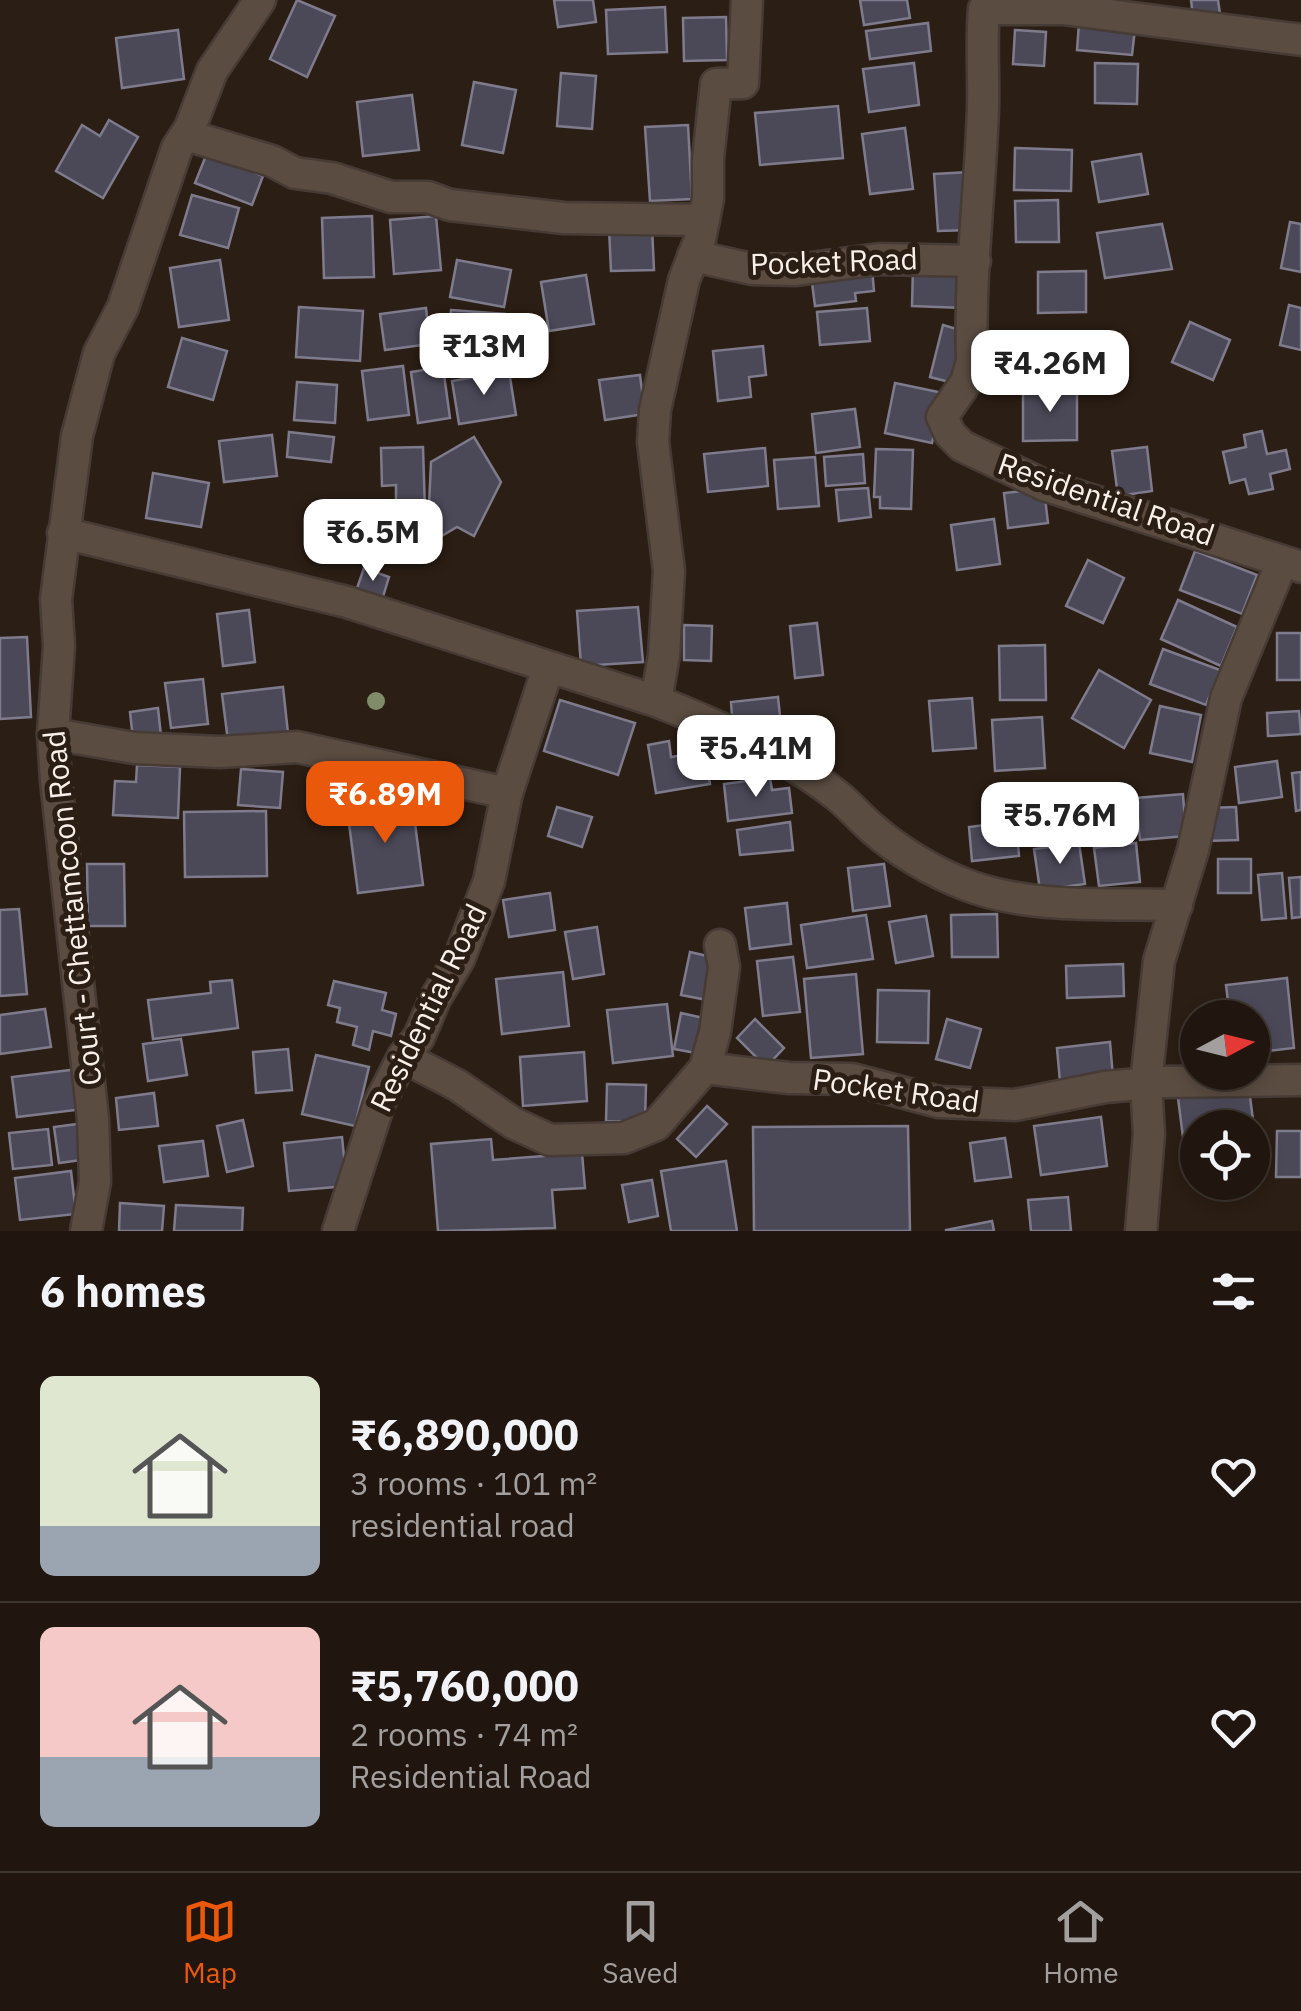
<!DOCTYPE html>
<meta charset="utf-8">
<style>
body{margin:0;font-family:"IBM Plex Sans",sans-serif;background:#2d231d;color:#f1f3f6;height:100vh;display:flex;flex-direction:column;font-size:38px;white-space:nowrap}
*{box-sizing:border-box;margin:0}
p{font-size:32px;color:#a29f9e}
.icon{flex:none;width:55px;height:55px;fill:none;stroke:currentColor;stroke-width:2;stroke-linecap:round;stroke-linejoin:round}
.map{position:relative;height:1231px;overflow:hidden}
.sheet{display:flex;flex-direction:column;background:#20160f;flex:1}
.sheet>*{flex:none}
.needle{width:65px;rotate:83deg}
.controls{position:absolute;left:1180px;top:1000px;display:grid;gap:20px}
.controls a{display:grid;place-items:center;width:90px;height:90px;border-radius:50%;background:#20160f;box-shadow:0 5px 15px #0003,0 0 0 2px #3d352f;font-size:50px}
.price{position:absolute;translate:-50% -85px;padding:0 22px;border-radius:20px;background:#fff;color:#222;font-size:32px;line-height:65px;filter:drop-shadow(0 2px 5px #0008)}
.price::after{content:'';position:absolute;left:50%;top:60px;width:30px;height:22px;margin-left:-15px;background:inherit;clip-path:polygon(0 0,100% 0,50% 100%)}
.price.selected{background:#ea580c;color:#fff}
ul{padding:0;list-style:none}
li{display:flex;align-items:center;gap:30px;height:250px;padding:0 40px}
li+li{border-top:2px solid #3d352f}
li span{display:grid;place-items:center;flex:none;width:280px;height:200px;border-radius:15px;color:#555}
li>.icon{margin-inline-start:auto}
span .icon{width:120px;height:120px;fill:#fffc;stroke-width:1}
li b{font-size:42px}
h2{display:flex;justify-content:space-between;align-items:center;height:120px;padding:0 40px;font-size:42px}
.dock{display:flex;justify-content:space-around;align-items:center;height:140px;border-top:2px solid #3d352f;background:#20160f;font-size:28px;color:#a29f9e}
.dock a{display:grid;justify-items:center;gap:5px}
.dock .selected{color:#ea580c}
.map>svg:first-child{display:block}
</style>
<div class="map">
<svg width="1301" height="1231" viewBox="0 0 1301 1231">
<rect width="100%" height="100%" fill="#2b1e14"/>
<g fill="#4b4958" stroke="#7e7b8d" stroke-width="2.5">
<polygon points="297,0 335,16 307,77 270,59"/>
<polygon points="554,0 593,0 596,22 558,27"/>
<polygon points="860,0 907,0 910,18 864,25"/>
<polygon points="1191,0 1218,0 1220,14 1193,17"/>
<polygon points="665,7 667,52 608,54 606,10"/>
<polygon points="726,17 727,60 684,61 683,18"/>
<polygon points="928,23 931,51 870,59 866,31"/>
<polygon points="1079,23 1135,29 1132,55 1077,50"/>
<polygon points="178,30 184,79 122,88 116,38"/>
<polygon points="1015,30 1046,32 1044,66 1013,64"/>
<polygon points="914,63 919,105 869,112 863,69"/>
<polygon points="1095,63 1138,64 1137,104 1095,103"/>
<polygon points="561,73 596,76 592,129 557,126"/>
<polygon points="474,82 516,90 503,153 462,145"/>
<polygon points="412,95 419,150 363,156 357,102"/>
<polygon points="838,106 843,158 760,165 755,113"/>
<polygon points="109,120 138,137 103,198 56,171 82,125 100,136"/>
<polygon points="688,125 692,199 650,201 645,127"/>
<polygon points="905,128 913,189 870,194 862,134"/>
<polygon points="1015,148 1072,150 1071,191 1014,190"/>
<polygon points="207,153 263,176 252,205 195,183"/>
<polygon points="1141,154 1148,194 1099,202 1092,162"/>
<polygon points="969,172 972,230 938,231 934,174"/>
<polygon points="192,195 239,208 228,248 180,235"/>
<polygon points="1058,200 1059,242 1016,242 1015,201"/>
<polygon points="372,216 374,277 324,278 322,218"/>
<polygon points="436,216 441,270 394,274 390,220"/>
<polygon points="1290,222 1301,224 1301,272 1281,268"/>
<polygon points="1162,224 1172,269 1105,278 1097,233"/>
<polygon points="652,227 654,270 611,271 609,228"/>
<polygon points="220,260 229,320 179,327 170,268"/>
<polygon points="457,260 511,270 504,307 450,297"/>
<polygon points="913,267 965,270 963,308 912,306"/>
<polygon points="872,269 874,291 855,293 856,301 815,306 811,275"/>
<polygon points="1086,271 1086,312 1038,313 1038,272"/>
<polygon points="586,275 594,324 549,331 541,282"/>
<polygon points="1289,305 1301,308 1301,350 1280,345"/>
<polygon points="299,307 363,311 360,361 296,357"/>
<polygon points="426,308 430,344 385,350 380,314"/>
<polygon points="867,308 870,341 820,345 817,312"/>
<polygon points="451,310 505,314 502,355 448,351"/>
<polygon points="1190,322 1230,340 1213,380 1172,362"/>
<polygon points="943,325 967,332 953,383 930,377"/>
<polygon points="182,338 227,351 213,400 168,387"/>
<polygon points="763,346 766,375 749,377 751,397 718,401 713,351"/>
<polygon points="403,366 409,415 368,420 362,371"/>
<polygon points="443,367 450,418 418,423 411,372"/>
<polygon points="509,371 516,415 459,424 452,381"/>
<polygon points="640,375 645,414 605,420 599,380"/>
<polygon points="297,382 337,385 335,423 294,420"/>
<polygon points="895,383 943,393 932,443 885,433"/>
<polygon points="1023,389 1077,389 1077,440 1023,441"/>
<polygon points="855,409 860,447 816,453 812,414"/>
<polygon points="1262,431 1267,454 1286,450 1290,469 1270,474 1273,489 1249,494 1245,479 1230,483 1223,452 1246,447 1244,435"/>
<polygon points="289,432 334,437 331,462 287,457"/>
<polygon points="272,435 277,476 224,482 219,441"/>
<polygon points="474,437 501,482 474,536 457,527 438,538 429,505 431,462"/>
<polygon points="423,447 425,510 396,510 396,485 382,486 381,448"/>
<polygon points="1147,447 1152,491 1118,496 1112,451"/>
<polygon points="765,448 768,486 708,492 704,454"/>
<polygon points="876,449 913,450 911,509 880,508 880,497 874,497"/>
<polygon points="863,454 865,483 826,486 824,457"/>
<polygon points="815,457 819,506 778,509 774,460"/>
<polygon points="153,473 209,483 201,527 146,518"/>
<polygon points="868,488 871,517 839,521 836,490"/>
<polygon points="1044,489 1048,523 1008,528 1004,493"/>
<polygon points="360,515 390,518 386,556 356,553"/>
<polygon points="994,519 1000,564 957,570 951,525"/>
<polygon points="1195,551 1257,575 1242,614 1180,590"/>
<polygon points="1088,560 1124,578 1103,623 1066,606"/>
<polygon points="364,568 389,577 382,600 356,591"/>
<polygon points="1178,600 1237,627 1221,666 1161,639"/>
<polygon points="638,607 643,662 581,666 577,611"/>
<polygon points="249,610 255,662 223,666 217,614"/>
<polygon points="817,623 823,675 795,678 790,626"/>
<polygon points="684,625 712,626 711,661 684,660"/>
<rect x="1277" y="633" width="24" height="47"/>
<polygon points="27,637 31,717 0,719 0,638"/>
<polygon points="1045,645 1046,700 1000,700 999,646"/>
<polygon points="1163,649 1220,670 1206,705 1150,684"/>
<polygon points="1099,670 1151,700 1124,748 1072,718"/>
<polygon points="203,679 208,724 171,728 165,683"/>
<polygon points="283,687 288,733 228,741 222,694"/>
<polygon points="778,697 781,726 733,731 731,702"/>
<polygon points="972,698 976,748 933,751 929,701"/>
<polygon points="560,700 635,723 618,775 544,751"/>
<polygon points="1160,706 1201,715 1192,762 1150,753"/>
<polygon points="158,708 161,736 133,739 130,712"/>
<polygon points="1299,711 1301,734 1268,736 1267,713"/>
<polygon points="1042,717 1045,768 995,771 992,720"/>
<polygon points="669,741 671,757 704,752 710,784 656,793 648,745"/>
<polygon points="1277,761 1282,797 1239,803 1235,767"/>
<polygon points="137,765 180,767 178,818 113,815 115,781 136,782"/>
<polygon points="241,769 283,772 280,808 238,805"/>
<polygon points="1301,772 1301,810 1296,811 1292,773"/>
<polygon points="770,778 772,790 789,788 792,813 728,821 724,784"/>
<polygon points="1183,794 1186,836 1140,840 1136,798"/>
<polygon points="412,800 423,885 358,893 347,808"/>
<polygon points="557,807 592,817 582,847 548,836"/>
<polygon points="1236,807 1238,840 1206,841 1205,808"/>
<polygon points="266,811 267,876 185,877 184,812"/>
<polygon points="1016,821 1019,856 972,861 969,827"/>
<polygon points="790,822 793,850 740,855 737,830"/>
<polygon points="1079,843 1085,884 1040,890 1034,849"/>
<polygon points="1136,843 1140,882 1099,886 1094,848"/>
<rect x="1218" y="859" width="33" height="34"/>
<polygon points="87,864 124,864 125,926 88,926"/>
<polygon points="884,864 890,906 853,911 848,868"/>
<polygon points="1282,873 1286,918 1262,920 1258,875"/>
<polygon points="1301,877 1301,917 1292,918 1289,878"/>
<polygon points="550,893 555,930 509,937 503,900"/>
<polygon points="787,903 791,944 750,949 745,908"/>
<polygon points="19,909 27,994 0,996 0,910"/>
<polygon points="997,914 998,957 952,957 951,915"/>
<polygon points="866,915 873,959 807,968 801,925"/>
<polygon points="926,916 933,956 896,963 889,922"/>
<polygon points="597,927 604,974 573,979 565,932"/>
<polygon points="690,952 716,958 707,1000 681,995"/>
<polygon points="793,957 800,1012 763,1016 757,961"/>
<polygon points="1123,964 1124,996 1067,998 1066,966"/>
<polygon points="563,972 569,1026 502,1034 496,979"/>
<polygon points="856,974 863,1054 811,1058 804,979"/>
<polygon points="1287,978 1294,1048 1252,1053 1252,1018 1230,1018 1226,985"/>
<polygon points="232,980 238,1028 153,1039 148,1000 211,993 210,982"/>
<polygon points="334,981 386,993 382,1010 396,1014 391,1036 373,1031 369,1050 353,1045 357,1027 337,1022 340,1008 328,1005"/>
<polygon points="878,990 929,991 928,1043 877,1042"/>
<polygon points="667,1004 673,1056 613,1063 607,1010"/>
<polygon points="45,1009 51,1047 0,1054 0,1015"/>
<polygon points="681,1013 708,1019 701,1054 674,1049"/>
<polygon points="755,1019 784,1048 766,1067 737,1038"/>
<polygon points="947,1019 981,1029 970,1068 936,1059"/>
<polygon points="181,1039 187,1075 148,1081 143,1044"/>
<polygon points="1110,1042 1113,1077 1060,1082 1057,1048"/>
<polygon points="288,1049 292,1090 256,1093 253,1052"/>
<polygon points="584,1052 587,1101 523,1106 520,1057"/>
<polygon points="316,1055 369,1067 355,1126 302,1114"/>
<polygon points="79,1069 84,1109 17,1117 12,1077"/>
<polygon points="607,1084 646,1085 645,1122 606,1121"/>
<polygon points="1249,1089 1256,1143 1252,1143 1252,1128 1198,1128 1198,1151 1185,1153 1178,1098"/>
<polygon points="154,1093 158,1126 119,1130 116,1098"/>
<polygon points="707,1106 727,1124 696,1157 677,1139"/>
<polygon points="1101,1117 1107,1166 1041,1175 1034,1126"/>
<polygon points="243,1120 253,1166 227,1172 217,1126"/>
<polygon points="85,1123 89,1159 59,1163 54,1127"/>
<polygon points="908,1126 910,1231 754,1231 753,1127"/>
<polygon points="48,1129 52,1165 13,1169 9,1133"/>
<polygon points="1277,1131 1301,1131 1301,1177 1276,1177"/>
<polygon points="342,1137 347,1186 289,1191 284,1143"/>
<polygon points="1005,1138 1011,1177 975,1181 970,1143"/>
<polygon points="491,1139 493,1160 582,1153 585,1188 552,1190 555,1228 438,1231 431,1144"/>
<polygon points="203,1141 208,1176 164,1182 159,1146"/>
<polygon points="726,1161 737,1231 671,1231 661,1171"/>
<polygon points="71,1171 76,1214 20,1220 15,1178"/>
<polygon points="652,1180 658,1216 629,1222 622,1185"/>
<polygon points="1068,1197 1071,1231 1031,1231 1028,1200"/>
<polygon points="120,1203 164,1206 162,1231 119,1231"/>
<polygon points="176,1205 243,1208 242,1231 174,1231"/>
<polygon points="992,1221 994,1231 946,1231 946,1230"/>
</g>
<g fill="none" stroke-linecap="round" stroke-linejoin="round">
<g stroke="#463b35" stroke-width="35">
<g id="minor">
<path d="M747 0 743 83 716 84 708 159V199L700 239 684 280 655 410 653 442 669 571 664 655 656 701C719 726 787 755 839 797 851 807 861 819 873 829 898 851 933 872 964 884 1030 910 1109 903 1177 905"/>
<path d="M1301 40 1063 9H984C981 43 984 75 983 109 980 193 969 277 972 361L966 382 942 417 950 434 962 446 1044 485 1301 567"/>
<polyline points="186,135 272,161 295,173 332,178 391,197 428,197 450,205 564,218 704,220"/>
<polyline points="693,256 752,269 796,270 879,259 975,261"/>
<polyline points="63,533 347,602 656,701"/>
<polyline points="53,734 134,748 220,752 297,747 507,793"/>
<polyline points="403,1057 457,1085 513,1123 550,1140 624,1138 656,1125 705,1068 715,1032 724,967 720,945"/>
<polyline points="705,1068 789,1078 852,1079 939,1102 1015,1105 1105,1087 1162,1082 1301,1080"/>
<polyline points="86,1231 95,1182 93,1119 56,781 53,734 59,646 56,599 77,436 99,353 123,307 177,148 190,128 212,71 260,0"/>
<polyline points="338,1231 379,1104 403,1057 419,1037 435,999 459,959 489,881 507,793 548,668"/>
<polyline points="1141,1231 1149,1134 1146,1083 1159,961 1193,850 1226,698 1282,562"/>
</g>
</g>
<use href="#minor" stroke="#5a4c41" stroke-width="30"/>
</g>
<circle fill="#808c69" cx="376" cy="701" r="9"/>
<g text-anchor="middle" stroke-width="10" stroke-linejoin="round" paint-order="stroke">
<g font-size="30" fill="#f9f0e9" stroke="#2b1e14">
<text transform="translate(834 262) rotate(-2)" y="10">Pocket Road</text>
<text transform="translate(1106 500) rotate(19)" y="10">Residential Road</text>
<text transform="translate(73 908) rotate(-96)" y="10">Court - Chettamcoon Road</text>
<text transform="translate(429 1008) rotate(-64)" y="10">Residential Road</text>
<text transform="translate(896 1091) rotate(8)" y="10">Pocket Road</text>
</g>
</g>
</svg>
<div class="controls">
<a><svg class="needle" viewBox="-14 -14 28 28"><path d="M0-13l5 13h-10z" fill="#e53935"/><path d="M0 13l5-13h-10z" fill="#a29f9e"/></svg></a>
<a><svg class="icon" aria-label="locate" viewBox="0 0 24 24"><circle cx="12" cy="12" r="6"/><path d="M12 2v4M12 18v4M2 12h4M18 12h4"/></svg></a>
</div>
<b class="price" style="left:484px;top:398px">₹13M</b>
<b class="price" style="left:1050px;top:415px">₹4.26M</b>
<b class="price" style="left:373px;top:584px">₹6.5M</b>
<b class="price" style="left:756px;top:800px">₹5.41M</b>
<b class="price selected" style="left:385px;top:846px">₹6.89M</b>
<b class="price" style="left:1060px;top:867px">₹5.76M</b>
</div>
<section class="sheet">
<h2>6 homes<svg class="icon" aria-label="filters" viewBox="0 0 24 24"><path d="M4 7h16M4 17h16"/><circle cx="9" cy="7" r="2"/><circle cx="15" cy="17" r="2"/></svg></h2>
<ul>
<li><span style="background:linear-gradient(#dfe7d0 75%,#9aa5b1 0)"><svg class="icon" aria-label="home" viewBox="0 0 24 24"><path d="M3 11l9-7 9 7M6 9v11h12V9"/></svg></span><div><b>₹6,890,000</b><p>3 rooms · 101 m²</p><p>residential road</p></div><svg class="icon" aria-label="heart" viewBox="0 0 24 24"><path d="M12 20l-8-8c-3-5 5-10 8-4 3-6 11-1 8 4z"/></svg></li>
<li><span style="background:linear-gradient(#f6c9c9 65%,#9aa5b1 0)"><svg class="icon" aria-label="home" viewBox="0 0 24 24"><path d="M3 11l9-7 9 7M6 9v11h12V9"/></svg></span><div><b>₹5,760,000</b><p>2 rooms · 74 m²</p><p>Residential Road</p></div><svg class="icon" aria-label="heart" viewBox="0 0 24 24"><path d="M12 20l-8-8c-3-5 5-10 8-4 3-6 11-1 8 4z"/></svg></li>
</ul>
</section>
<nav class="dock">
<a class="selected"><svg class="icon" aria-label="map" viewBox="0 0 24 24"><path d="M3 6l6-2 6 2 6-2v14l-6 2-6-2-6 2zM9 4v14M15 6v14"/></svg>Map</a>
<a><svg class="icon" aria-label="saved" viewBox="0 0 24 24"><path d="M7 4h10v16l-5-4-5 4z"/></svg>Saved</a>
<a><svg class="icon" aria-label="home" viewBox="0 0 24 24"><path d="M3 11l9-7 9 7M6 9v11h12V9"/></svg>Home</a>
</nav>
